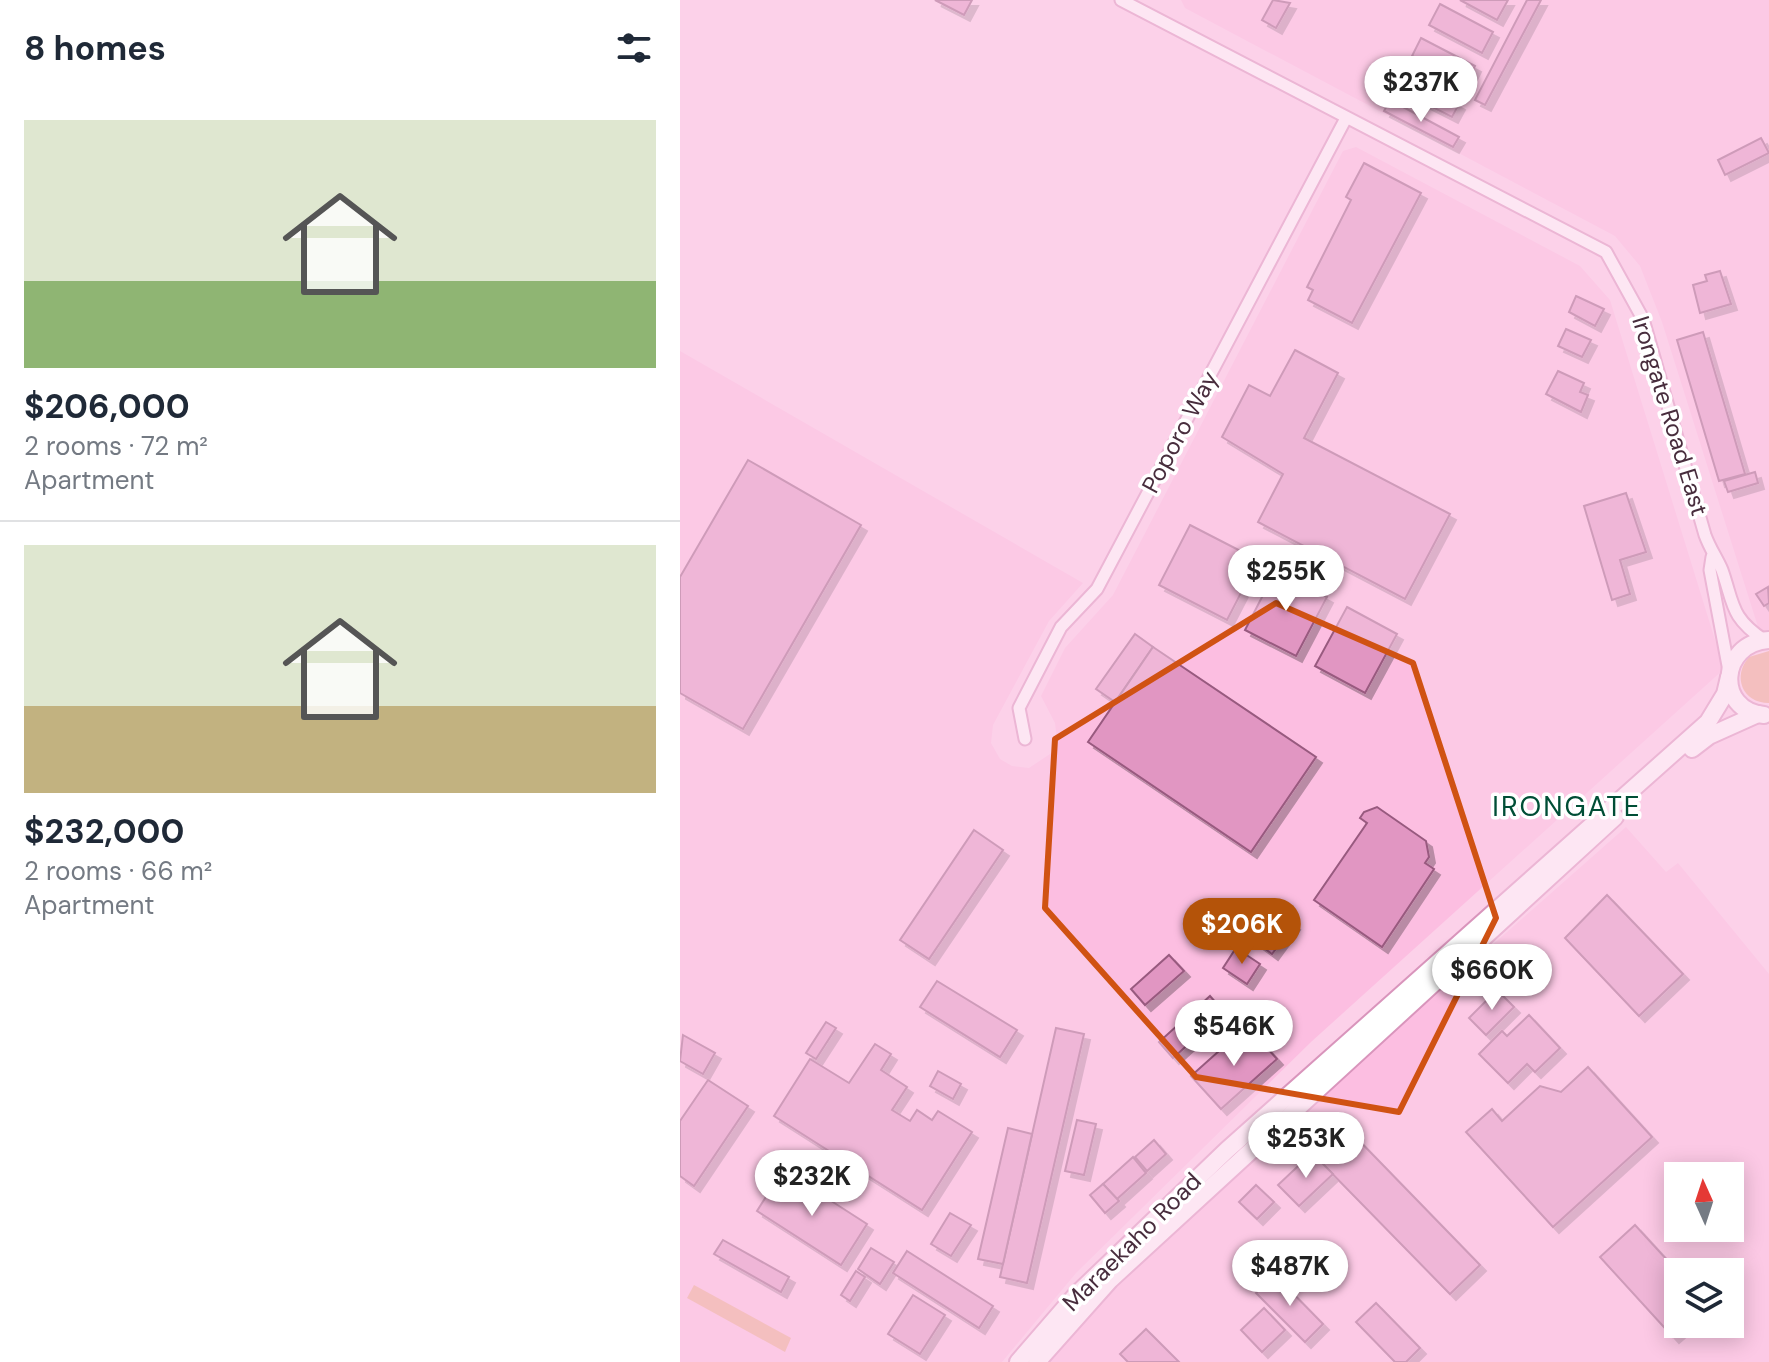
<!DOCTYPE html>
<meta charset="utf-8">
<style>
body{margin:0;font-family:"DM Sans",sans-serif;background:#f2f2f3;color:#1f2937;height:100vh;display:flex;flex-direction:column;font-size:30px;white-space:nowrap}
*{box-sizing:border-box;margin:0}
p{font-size:26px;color:#747a83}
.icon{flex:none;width:44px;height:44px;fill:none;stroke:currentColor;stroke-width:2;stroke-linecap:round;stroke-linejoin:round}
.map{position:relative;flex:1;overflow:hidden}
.sheet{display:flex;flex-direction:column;background:#fff;width:680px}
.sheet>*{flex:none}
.needle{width:52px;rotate:357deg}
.fabs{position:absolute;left:984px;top:1162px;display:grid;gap:16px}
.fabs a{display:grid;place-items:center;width:80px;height:80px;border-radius:0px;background:#fff;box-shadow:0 4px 20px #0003;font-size:40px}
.price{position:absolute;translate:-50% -68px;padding:0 18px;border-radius:28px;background:#fff;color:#222;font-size:26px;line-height:52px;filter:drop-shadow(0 2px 4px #0008)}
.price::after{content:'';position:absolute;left:50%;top:48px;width:24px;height:18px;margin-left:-12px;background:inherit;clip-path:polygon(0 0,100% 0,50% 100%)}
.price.selected{background:#b45309;color:#fff}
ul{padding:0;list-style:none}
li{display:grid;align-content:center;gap:16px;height:424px;padding:0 24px}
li+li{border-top:2px solid #e0e1e3}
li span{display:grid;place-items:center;height:248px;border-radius:0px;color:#555}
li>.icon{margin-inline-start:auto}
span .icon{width:144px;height:144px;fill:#fffc;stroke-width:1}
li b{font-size:34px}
h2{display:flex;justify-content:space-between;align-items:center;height:96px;padding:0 24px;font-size:34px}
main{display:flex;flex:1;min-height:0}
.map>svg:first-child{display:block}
</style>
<main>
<section class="sheet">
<h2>8 homes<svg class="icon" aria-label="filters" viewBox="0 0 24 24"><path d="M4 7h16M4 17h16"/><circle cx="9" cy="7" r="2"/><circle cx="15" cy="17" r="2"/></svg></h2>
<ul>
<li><span style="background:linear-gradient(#dfe7d0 65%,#8fb573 0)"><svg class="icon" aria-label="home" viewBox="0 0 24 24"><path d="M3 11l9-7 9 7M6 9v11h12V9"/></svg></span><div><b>$206,000</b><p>2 rooms · 72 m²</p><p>Apartment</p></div></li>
<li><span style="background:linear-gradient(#dfe7d0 65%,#c2b280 0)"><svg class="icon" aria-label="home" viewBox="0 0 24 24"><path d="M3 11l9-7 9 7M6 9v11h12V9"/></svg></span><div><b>$232,000</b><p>2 rooms · 66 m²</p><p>Apartment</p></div></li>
</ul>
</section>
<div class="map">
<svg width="1089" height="1362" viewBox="0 0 1089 1362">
<defs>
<filter id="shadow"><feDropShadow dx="6" dy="6" stdDeviation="0" flood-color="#0004"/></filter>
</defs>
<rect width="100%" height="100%" fill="#fcd1e9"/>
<g fill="#fcbee1" fill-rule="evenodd">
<polygon points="501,0 1089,0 1089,632 1079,630 982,322 960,266 935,236 505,8"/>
<polygon points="676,147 900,266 930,300 1044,669 631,1042 396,1273 322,1362 0,1362 0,351 403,583 369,621 313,725 311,743 320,759 332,766 349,768 373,752 377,740 375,723 361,696 385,648 433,595 663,151"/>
<path d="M946 827 986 872 998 863 1089 974V1362H363L418 1293ZM998 1176H1050V1228H998ZM998 1272H1050V1324H998Z"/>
</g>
<g fill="#eca98c">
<path d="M1089 651V703C1062 703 1052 676 1069 657Z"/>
<polygon points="14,1285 111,1338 105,1352 7,1298"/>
</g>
<g fill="#e196c2" stroke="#985a7f" stroke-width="2" filter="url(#shadow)">
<polygon points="255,0 292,0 284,15"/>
<polygon points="593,0 610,3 596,28 582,20"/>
<polygon points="780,0 828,0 817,20"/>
<polygon points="847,0 861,0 805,105 795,100"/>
<polygon points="760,4 813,32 802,53 749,25"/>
<polygon points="741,38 795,66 786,84 732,56"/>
<polygon points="722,74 779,104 772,117 715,88"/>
<polygon points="710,100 779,137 773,147 704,111"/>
<polygon points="1081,138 1089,153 1045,175 1038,160"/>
<polygon points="684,163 741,193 672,323 628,300 633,290 627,287 671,200 666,197"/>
<polygon points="1040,271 1051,304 1020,313 1013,285 1027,281 1025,275"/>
<polygon points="896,296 924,309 915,326 889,312"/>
<polygon points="886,329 911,340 902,357 878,346"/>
<polygon points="1023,332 1065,474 1039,481 997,340"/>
<polygon points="615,350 658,373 624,438 770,514 725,599 578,522 603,474 542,437 569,385 590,396"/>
<polygon points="878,371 904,383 900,392 908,395 901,412 866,394"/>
<polygon points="68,460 181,525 63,729 0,693 0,577"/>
<polygon points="1075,472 1078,483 1048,492 1044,481"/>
<polygon points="946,493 966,552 940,560 950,594 932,600 904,506"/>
<polygon points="510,525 578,560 547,620 479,585"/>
<polygon points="596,570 647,597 616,656 565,630"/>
<polygon points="1088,587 1089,603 1084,606 1076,594"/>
<polygon points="667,607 717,634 685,693 635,666"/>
<polygon points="455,634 473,647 435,702 416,689"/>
<polygon points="473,647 636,757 571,852 408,742"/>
<polygon points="697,807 746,841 749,857 745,863 754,869 702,947 634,900 687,823 680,818 684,812"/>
<polygon points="294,830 323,850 249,959 220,940"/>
<polygon points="927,895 1003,974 959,1016 885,938"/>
<polygon points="594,910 614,924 592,954 573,940"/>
<polygon points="556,948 580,964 567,984 543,968"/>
<polygon points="489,955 504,971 465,1005 451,989"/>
<polygon points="257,981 337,1030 320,1057 240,1007"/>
<polygon points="817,990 834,1007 806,1035 789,1018"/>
<polygon points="530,996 544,1012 493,1058 479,1042"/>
<polygon points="849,1015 880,1048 855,1072 847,1064 828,1083 799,1054 822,1031 827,1036"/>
<polygon points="146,1022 156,1028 136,1059 126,1053"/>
<polygon points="567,1026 597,1059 541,1109 511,1076"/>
<polygon points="376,1028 404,1034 347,1283 320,1277"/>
<polygon points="3,1035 35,1053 23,1074 0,1061"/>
<polygon points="195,1044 211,1054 201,1070 227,1087 212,1110 230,1121 237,1110 252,1120 258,1111 292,1132 242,1210 94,1116 130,1059 169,1083"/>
<polygon points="908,1067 972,1137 873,1227 786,1132 812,1109 822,1121 860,1086 881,1092"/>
<polygon points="258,1071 281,1084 273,1099 250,1086"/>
<polygon points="28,1080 68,1106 14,1186 0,1176 0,1121"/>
<polygon points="397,1120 416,1124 404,1175 385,1171"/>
<polygon points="662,1123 800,1265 770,1294 632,1153"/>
<polygon points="328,1128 352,1134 323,1264 298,1259"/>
<polygon points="474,1140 486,1154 467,1171 455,1157"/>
<polygon points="632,1153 653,1174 619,1206 598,1185"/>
<polygon points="453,1157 466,1173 437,1199 423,1184"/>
<polygon points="103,1170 187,1224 161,1265 77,1211"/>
<polygon points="423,1184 439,1201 425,1213 410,1195"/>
<polygon points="576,1185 594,1202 577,1219 559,1202"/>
<polygon points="270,1213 291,1225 271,1256 251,1244"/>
<polygon points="955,1225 998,1272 998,1324 1008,1324 993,1337 920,1257"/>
<polygon points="43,1240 109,1277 101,1292 34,1254"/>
<polygon points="191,1248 214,1262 200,1284 178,1269"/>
<polygon points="227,1251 313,1306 299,1328 213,1273"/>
<polygon points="176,1271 185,1277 170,1301 161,1295"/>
<polygon points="595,1275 643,1324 625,1342 576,1293"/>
<polygon points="233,1295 265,1315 240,1354 208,1334"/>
<polygon points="696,1303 740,1348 726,1362 715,1362 676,1322"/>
<polygon points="584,1308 605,1330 582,1352 561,1330"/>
<polygon points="466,1329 499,1362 448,1362 440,1354"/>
</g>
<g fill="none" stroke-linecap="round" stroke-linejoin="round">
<g stroke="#d995bc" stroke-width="15">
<g id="minor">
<path d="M441 0 926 252 963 319 1025 535C1030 549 1037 558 1042 570 1054 604 1050 617 1084 640"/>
<polyline points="1032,557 1030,570 1049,671"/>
<polyline points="345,739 339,708 381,627 417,589 665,120"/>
</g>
</g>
<g stroke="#d995bc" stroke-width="20">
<g id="secondary">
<path d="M1084 715C1035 710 1039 643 1089 640"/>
<polyline points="1012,749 1029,736 1078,714"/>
<polyline points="338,1362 396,1295 547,1150 1028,722 1045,694 1049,677"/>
<polyline points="357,1362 430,1280 935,817"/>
</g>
</g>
<use href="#minor" stroke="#fff" stroke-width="11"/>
<use href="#secondary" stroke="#fff" stroke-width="16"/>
</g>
<path d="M0 0H1089V1362H0ZM596 603 733 663 816 918 719 1112 516 1077 365 908 375 739Z" fill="#fcd1e9" fill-opacity=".55" fill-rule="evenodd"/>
<path fill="none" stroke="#d05213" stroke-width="6" stroke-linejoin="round" d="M596 603 733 663 816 918 719 1112 516 1077 365 908 375 739Z"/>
<g text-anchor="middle" stroke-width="7" stroke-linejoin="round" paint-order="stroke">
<g font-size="24" fill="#482d3d" stroke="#fff">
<text transform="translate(990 416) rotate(73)" y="8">Irongate Road East</text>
<text transform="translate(500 432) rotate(-62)" y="8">Poporo Way</text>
<text transform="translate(452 1242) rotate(-45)" y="8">Maraekaho Road</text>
</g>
<g font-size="28" letter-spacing="2" fill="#004e36" stroke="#fff">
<text x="887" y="816">IRONGATE</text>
</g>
</g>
</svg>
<div class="fabs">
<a><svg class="needle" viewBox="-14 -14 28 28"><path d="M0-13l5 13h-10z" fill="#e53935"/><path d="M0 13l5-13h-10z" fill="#747a83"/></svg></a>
<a><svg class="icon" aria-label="layers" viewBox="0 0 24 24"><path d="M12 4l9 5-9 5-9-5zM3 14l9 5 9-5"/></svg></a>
</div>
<b class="price" style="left:741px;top:124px">$237K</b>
<b class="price" style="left:606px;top:613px">$255K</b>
<b class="price selected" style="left:562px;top:966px">$206K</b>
<b class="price" style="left:812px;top:1012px">$660K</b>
<b class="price" style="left:554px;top:1068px">$546K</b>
<b class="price" style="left:626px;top:1180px">$253K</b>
<b class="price" style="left:132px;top:1218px">$232K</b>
<b class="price" style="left:610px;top:1308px">$487K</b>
</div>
</main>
